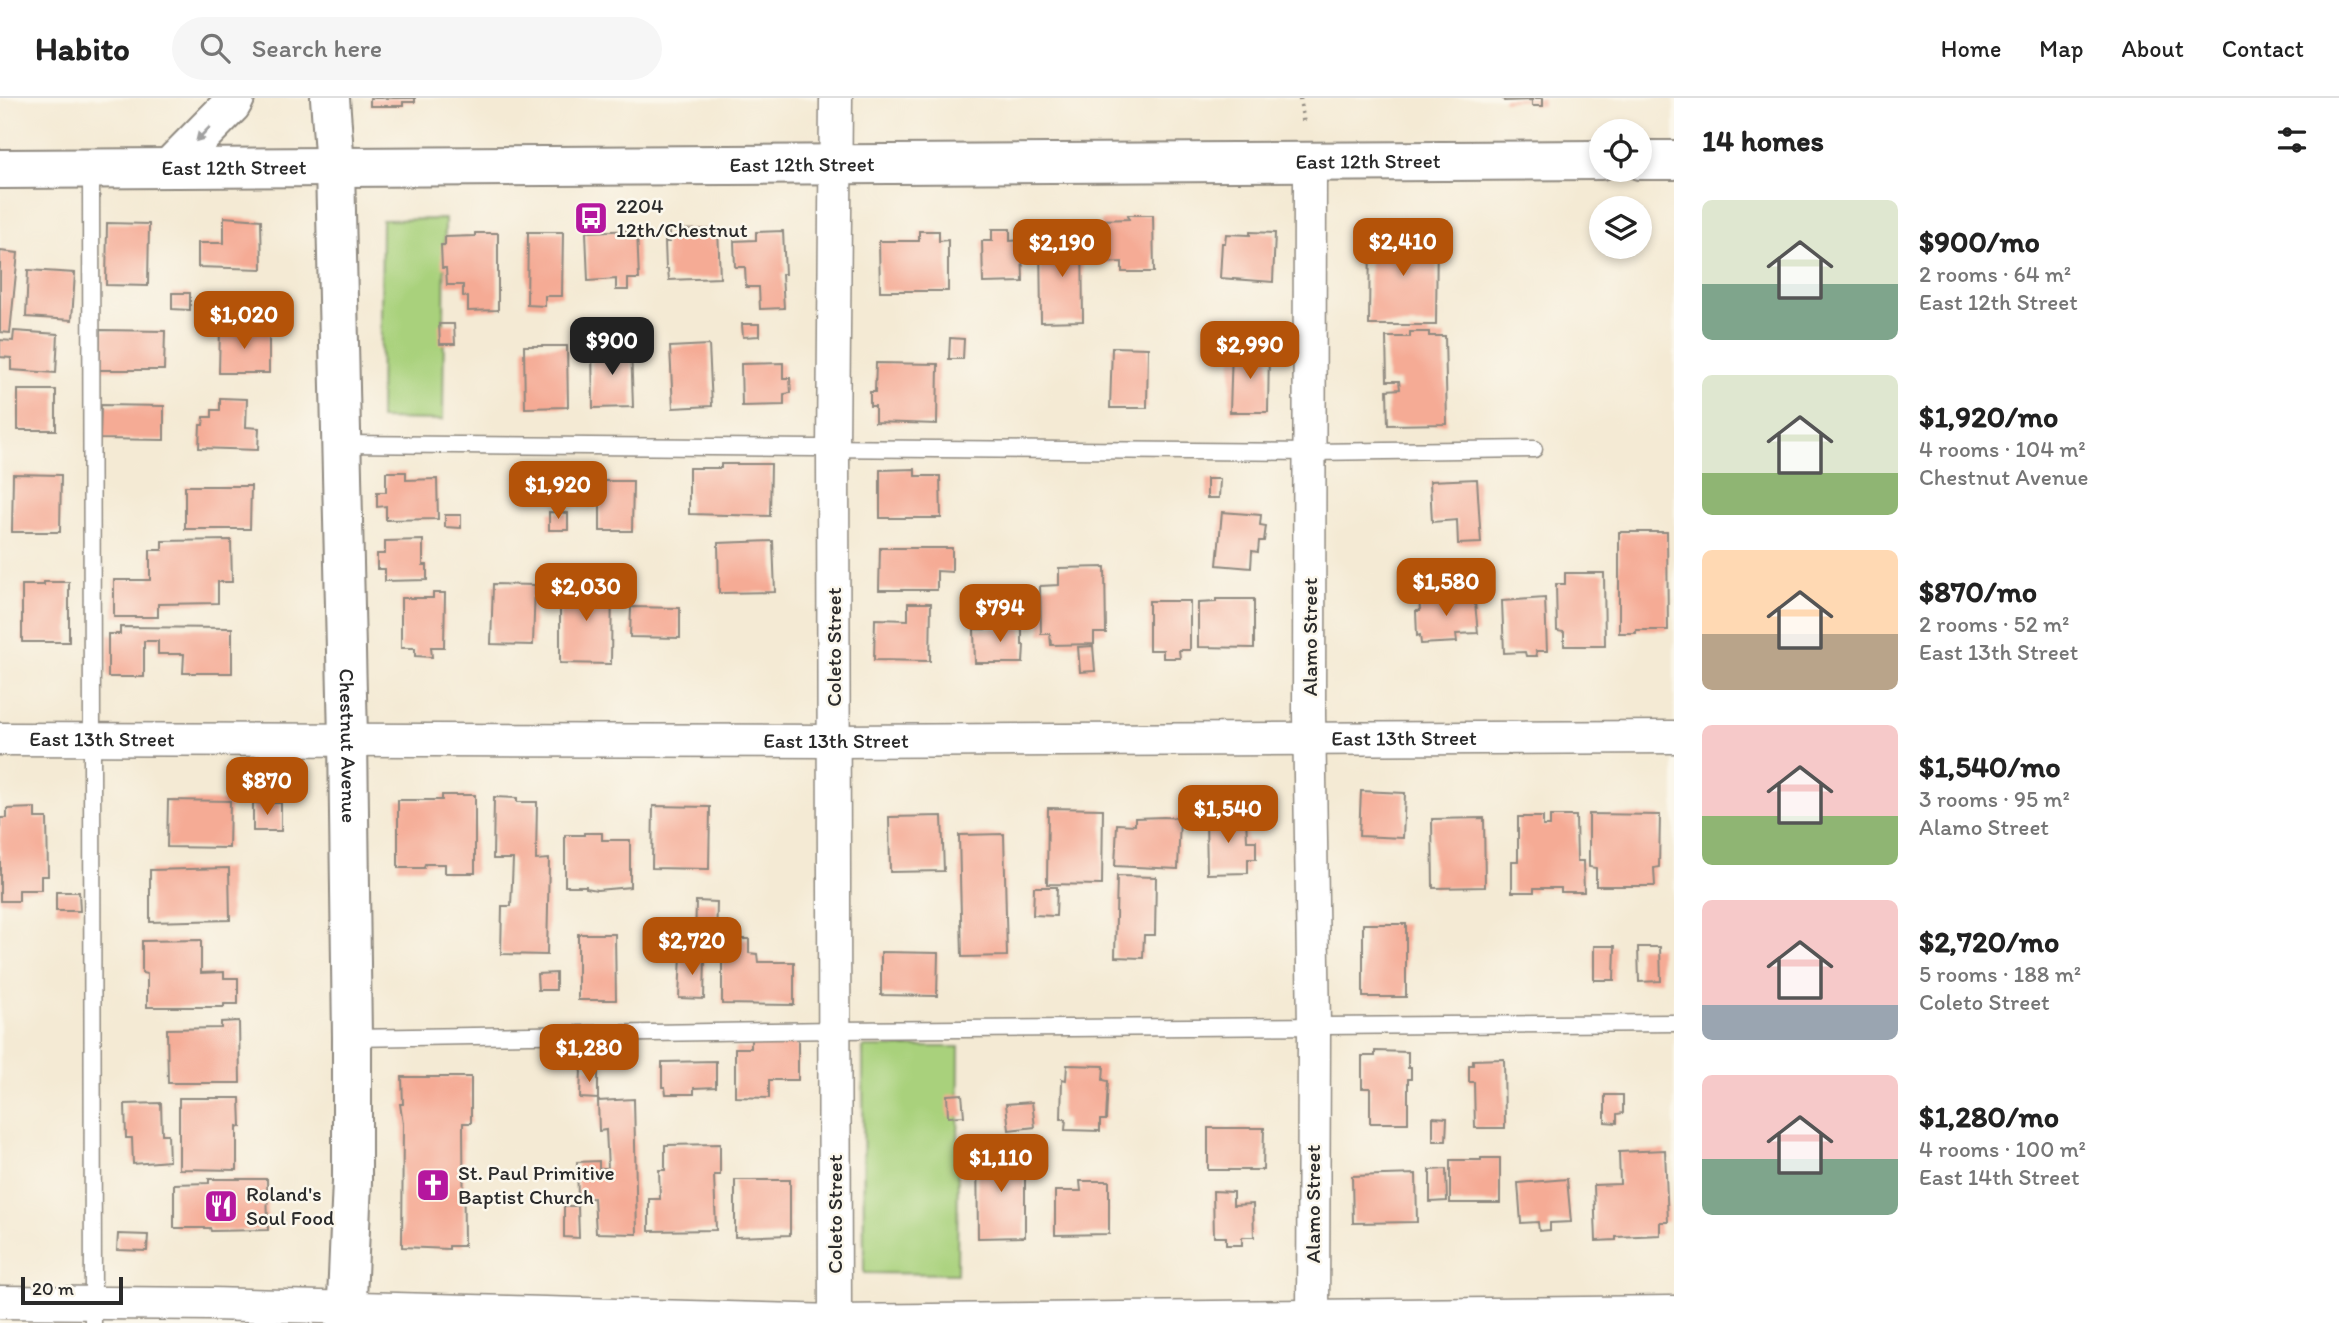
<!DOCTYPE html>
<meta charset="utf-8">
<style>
body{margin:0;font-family:Itim,sans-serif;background:#f6f6f6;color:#222;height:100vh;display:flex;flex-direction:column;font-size:26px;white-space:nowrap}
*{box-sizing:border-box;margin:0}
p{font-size:23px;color:#767676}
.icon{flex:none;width:38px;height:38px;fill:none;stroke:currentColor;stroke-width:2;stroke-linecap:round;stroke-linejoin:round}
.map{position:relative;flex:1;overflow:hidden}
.details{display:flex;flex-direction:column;background:#fff;width:665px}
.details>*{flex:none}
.tools{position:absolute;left:1589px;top:21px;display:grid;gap:14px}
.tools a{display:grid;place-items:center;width:63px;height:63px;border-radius:50%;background:#fff;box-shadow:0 4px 10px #0003;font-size:35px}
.scale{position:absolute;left:21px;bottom:18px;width:102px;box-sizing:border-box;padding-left:7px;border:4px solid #2b2b2b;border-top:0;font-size:19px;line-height:24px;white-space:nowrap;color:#2b2b2b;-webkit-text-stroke:5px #fbf7ec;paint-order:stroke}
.price{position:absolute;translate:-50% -60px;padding:0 16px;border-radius:14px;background:#b45309;color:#fff;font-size:23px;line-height:46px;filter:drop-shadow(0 2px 4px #0008)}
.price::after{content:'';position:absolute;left:50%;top:42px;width:21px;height:16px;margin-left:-10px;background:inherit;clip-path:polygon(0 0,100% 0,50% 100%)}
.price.on{background:#222;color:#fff}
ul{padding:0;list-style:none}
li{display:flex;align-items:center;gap:21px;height:175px;padding:0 28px}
li span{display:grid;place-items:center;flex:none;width:196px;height:140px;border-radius:10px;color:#555}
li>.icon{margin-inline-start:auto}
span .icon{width:84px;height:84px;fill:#fffc;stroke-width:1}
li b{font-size:30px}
h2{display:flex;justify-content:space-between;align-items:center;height:84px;padding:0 28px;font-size:30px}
header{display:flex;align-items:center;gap:42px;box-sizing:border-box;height:98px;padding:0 35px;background:#fff;border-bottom:2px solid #e0e0e0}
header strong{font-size:33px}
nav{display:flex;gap:38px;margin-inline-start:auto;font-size:24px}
.search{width:490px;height:63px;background:#f6f6f6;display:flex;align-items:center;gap:18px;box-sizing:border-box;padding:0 24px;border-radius:38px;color:#767676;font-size:26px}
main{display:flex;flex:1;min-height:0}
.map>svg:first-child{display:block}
</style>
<header>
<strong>Habito</strong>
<div class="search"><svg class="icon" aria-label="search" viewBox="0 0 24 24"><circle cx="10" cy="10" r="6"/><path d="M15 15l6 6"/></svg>Search here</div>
<nav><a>Home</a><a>Map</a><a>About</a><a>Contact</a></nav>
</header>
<main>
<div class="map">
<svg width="1674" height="1225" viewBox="0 0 1674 1225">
<rect width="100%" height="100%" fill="#fbf7ec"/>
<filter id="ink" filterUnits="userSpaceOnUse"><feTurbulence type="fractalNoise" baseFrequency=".0143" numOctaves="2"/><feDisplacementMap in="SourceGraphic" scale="14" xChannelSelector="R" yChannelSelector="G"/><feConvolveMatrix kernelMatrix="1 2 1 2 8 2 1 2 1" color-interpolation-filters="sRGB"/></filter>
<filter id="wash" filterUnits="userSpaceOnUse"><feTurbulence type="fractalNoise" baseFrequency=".00686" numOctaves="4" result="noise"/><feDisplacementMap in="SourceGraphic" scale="28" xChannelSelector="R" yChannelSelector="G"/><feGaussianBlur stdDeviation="1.57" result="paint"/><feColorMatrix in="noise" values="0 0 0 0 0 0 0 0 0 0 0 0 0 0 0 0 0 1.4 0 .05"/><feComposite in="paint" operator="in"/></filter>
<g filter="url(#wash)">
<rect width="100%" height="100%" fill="#f4ead4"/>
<g fill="#a9d17b" stroke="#6a7e53" stroke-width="2">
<polygon points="445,121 443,322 380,321 382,122"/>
<polygon points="863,949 959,949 957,1176 864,1175"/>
</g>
<g id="blocks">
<g fill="#f5ab95">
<polygon points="370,0 415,0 415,4 403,4 403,8 370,8"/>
<polygon points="1503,0 1543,0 1543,8 1532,8 1532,2 1504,3"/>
<polygon points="1128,117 1153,117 1154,174 1122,174 1122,164 1102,165 1101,122 1129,121"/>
<polygon points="224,119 261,122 262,171 198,169 198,145 224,145"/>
<polygon points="107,125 149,126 148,188 106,187"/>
<polygon points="718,131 720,180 669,182 668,171 666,171 665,144 669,144 669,132"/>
<polygon points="992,131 1010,131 1010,143 1022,142 1023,184 983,185 982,143 992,143"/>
<polygon points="637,132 639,181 628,181 628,192 616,192 616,181 588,183 586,134"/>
<polygon points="783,133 785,176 782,176 784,210 760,211 759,189 746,189 745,169 735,169 734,143 756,142 756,134"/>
<polygon points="919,133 939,133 939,143 948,142 948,193 880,193 879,143 919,143"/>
<polygon points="1370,133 1437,134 1436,227 1369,227"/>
<polygon points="528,134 563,134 562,198 545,198 545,208 527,207"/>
<polygon points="1250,134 1275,135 1273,184 1220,180 1222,145 1225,145 1226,136 1250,137"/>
<polygon points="475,135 498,135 498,212 468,213 468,199 463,198 463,187 447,187 446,170 442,170 441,147 445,147 445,139 475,138"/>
<polygon points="1082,138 1083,223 1041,224 1040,139"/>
<polygon points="0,153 18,155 10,235 0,234"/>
<polygon points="28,172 75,175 72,222 26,219"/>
<polygon points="172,195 190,195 190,212 172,211"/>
<polygon points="439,226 454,226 455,246 440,246"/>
<polygon points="742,226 759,226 759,238 743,239"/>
<polygon points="220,230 269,230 269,275 219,275"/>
<polygon points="100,232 165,233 164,272 99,272"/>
<polygon points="14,233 58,236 56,275 11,272 11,260 0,259 0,242 13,243"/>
<polygon points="1410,234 1429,234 1429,238 1445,238 1447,326 1388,327 1387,292 1400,291 1399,283 1387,283 1386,239 1410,239"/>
<polygon points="950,240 964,241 963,261 949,261"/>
<polygon points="709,247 712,308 673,310 670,249"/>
<polygon points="524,248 567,248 568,309 525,310"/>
<polygon points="631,248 633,309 593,310 592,249"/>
<polygon points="1112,249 1148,250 1147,310 1110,310"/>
<polygon points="1232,251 1269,252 1268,314 1230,314"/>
<polygon points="783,265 783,280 790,280 791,295 784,296 784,307 742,308 741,266"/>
<polygon points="876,265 938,266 937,326 875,324 875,308 870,308 870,294 875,294"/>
<rect x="18" y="292" width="38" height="40"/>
<polygon points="220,300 247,301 246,329 259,330 258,352 199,350 200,327 203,327 204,319 212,319 212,312 220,312"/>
<polygon points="101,307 164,308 164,342 100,341"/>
<polygon points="721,366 771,366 770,418 689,416 689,370 721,370"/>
<polygon points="915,371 915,378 940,378 941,420 880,420 880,372"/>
<polygon points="386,374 406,374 406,382 437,381 438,421 386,422 386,408 377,409 377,394 386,394"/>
<polygon points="13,376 61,377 60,434 12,434"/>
<polygon points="1207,381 1220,381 1219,400 1207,400"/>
<polygon points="1477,381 1481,445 1458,446 1457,422 1432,424 1430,383"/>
<polygon points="600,383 633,383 632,433 600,433"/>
<polygon points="185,388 251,388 250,431 185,431"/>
<polygon points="549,414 568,415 568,432 549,432"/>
<polygon points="1222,414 1261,417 1260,427 1266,428 1264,443 1259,443 1258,454 1252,453 1251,470 1217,467"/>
<polygon points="445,417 461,417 461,430 445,429"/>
<polygon points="1619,434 1667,434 1668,532 1636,532 1636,535 1619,535"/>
<polygon points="231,442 232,484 218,484 218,505 158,506 158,519 114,519 114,482 150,482 150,452 162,452 162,443"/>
<polygon points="423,442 423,467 427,467 427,482 385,483 385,471 377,471 377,456 385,456 385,443"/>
<polygon points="773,443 775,494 719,495 718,445"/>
<polygon points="880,450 952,450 952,474 937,473 937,492 879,492"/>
<polygon points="1105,469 1106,535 1094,535 1094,546 1051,547 1050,536 1041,536 1040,488 1059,487 1059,470"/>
<polygon points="1565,475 1604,475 1605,548 1564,548 1564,534 1557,533 1556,486 1565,486"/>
<polygon points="44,484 69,484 69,544 22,544 22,487 44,487"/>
<polygon points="560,484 612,484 611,566 560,565"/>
<polygon points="493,486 535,487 533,547 491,546"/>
<polygon points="433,495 445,495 444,549 431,549 432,559 415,558 415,550 401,550 401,500 433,500"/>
<polygon points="1474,495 1478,535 1456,536 1457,544 1421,546 1420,537 1417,538 1416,513 1420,513 1419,498"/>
<polygon points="1545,500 1547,553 1536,553 1537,558 1526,558 1525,554 1504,555 1502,503"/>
<polygon points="1216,501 1254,501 1254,550 1198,549 1198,505 1216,504"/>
<polygon points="1149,503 1190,503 1190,552 1179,552 1180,560 1163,560 1163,552 1149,552"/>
<polygon points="908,505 931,505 930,563 874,562 875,521 908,522"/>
<polygon points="631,509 680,510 680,540 630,539"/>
<polygon points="1019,522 1019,530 1022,531 1022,547 1024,547 1023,565 975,565 974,531 998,531 998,523"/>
<polygon points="120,529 232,530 232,575 183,575 184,556 158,556 158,543 144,543 144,579 108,579 108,536 120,536"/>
<polygon points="1093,548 1095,573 1080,574 1078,549"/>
<polygon points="1361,693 1405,695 1403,740 1359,738"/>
<polygon points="442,697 475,697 475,775 445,775 445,766 425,766 424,770 398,770 398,702 442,702"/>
<polygon points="494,699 517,700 517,704 537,704 536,762 549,761 547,857 501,856 502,808 511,808 513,761 493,761"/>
<polygon points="168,702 230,703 229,750 167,749"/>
<rect x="253" y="705" width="28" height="28"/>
<polygon points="653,708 710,709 709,771 652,770"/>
<polygon points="35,710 35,720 47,720 48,778 41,778 41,792 19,792 19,803 0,803 0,720 7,720 7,711"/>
<polygon points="1048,710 1103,711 1102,787 1047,786"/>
<polygon points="1589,716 1660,717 1659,769 1654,770 1655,788 1596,788 1596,770 1589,769"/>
<polygon points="942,718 944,773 890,774 889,719"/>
<polygon points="1206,718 1246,718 1247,743 1256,743 1256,761 1248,761 1248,775 1207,776"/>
<polygon points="1550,718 1576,718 1577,763 1583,763 1584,794 1561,794 1561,790 1534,790 1534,794 1512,794 1512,763 1518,763 1518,719 1543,719 1543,728 1550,728"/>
<polygon points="1164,719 1180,720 1178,771 1115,768 1117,726 1135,727 1135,720"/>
<polygon points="1484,720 1485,789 1433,790 1432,721"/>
<polygon points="584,735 602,735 602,742 630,742 630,789 597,792 586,790 586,788 565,788 565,737 584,737"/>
<polygon points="1004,736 1007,858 962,859 959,737"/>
<polygon points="229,770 230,822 150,824 150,772"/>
<polygon points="1117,778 1156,779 1155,837 1144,837 1143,860 1115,859"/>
<polygon points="1034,789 1057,789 1056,818 1033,817"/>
<polygon points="56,794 79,794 80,813 56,813"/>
<polygon points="696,803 717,804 716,846 695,845"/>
<rect x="1363" y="826" width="43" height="73"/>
<polygon points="578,836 615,836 616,902 578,902"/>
<polygon points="722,841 749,841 749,855 757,856 758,864 794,864 794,907 722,906"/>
<polygon points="201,842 201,875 224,874 224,880 238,880 238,906 224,906 224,909 147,909 147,876 142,875 142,843"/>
<polygon points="1594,848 1615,848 1614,882 1594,882"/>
<polygon points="1638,849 1660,849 1661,883 1639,884"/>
<polygon points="881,854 938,855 937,898 881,897"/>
<polygon points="681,857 705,859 704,901 679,900"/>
<polygon points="556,875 556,892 538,892 537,876"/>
<polygon points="239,923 240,985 168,985 167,931 221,930 221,924"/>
<polygon points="751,939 798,939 798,982 769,982 769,1000 735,999 735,950 751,950"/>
<polygon points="1375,953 1408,954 1408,970 1411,970 1411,981 1408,981 1408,1025 1370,1025 1370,990 1362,990 1362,958 1375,958"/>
<polygon points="1504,961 1505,1030 1475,1030 1474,984 1469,984 1469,967 1473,967 1473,962"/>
<polygon points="716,963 716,989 694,990 694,996 666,996 665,989 662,989 662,964"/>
<polygon points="1067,967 1104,968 1103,982 1108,983 1106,1022 1100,1022 1100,1033 1065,1032 1066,1021 1061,1021 1062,981 1066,982"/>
<polygon points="581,970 598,971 598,1001 580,1000"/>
<polygon points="402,979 471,979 471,1025 463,1025 464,1148 449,1148 449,1151 402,1149 403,1026 400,1006 403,1006"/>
<polygon points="962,996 964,1018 948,1019 947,997"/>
<polygon points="1605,997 1623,997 1623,1015 1617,1016 1617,1025 1605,1024"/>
<polygon points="179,1000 240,1000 241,1029 237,1028 237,1072 179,1071"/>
<polygon points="634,1001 637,1136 596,1135 594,1100 578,1101 577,1064 599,1063 599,1070 608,1070 606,1032 599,1033 598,1003"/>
<polygon points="1032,1004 1035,1029 1009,1032 1006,1006"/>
<polygon points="161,1005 162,1036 168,1036 169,1063 133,1066 132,1040 126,1040 125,1006"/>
<polygon points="1433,1019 1447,1020 1446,1043 1433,1043"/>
<polygon points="1208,1030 1264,1030 1263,1072 1208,1072"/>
<polygon points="720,1046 720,1077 714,1077 716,1132 649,1133 649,1101 660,1101 659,1072 665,1072 665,1047"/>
<polygon points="1665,1052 1668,1124 1660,1124 1660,1137 1616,1139 1616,1142 1596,1143 1594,1087 1620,1086 1619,1054"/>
<polygon points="977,1053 1025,1053 1025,1139 978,1140"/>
<polygon points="1481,1060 1500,1060 1500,1105 1450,1105 1450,1062 1481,1062"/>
<polygon points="1446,1071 1447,1103 1430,1104 1430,1072"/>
<polygon points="1416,1076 1417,1124 1353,1125 1352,1078"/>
<polygon points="209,1081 267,1081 268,1132 211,1133 210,1130 174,1130 174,1086 209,1085"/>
<polygon points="1567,1081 1571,1124 1550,1125 1550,1132 1539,1133 1538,1124 1521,1125 1518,1085"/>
<polygon points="735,1082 790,1082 790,1137 735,1139"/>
<polygon points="1080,1083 1109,1083 1109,1136 1055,1137 1055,1093 1081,1093"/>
<polygon points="1213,1093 1233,1094 1233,1107 1253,1106 1254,1139 1242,1139 1242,1147 1226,1147 1226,1139 1214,1139"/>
<polygon points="564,1108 578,1108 579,1140 564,1139"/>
<polygon points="118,1136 148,1137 147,1153 117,1152"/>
</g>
</g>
</g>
<g filter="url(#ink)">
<use href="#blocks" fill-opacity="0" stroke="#908a80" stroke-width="2"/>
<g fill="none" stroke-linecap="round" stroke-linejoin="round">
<g stroke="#908a80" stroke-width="19">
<g id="lane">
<polyline points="91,70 93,1225"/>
<polyline points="342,346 1311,354 1534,351"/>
<polyline points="352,940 836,932 1674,925"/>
</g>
</g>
<g stroke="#908a80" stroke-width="35">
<g id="street">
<polyline points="1310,64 1309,616 1314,928 1313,1225"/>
<path id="s1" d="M0 641 834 643 1674 639"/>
<polyline points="0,1204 212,1206 835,1223 1674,1214"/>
<polyline points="835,1225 833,351 836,0"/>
</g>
</g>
<g stroke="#908a80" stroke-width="42">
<g id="secondary">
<path id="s2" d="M330 0 335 69 348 641 352 940V1083L346 1225"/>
<polyline points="1640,62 1674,62"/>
<polyline points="169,70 231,7 235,0"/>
<path id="s3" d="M0 71 1601 62"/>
</g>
</g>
<polyline stroke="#908a80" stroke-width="4.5" stroke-dasharray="2 5" stroke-linecap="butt" points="1300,0 1304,27"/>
<use href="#lane" stroke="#fff" stroke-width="16"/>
<use href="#street" stroke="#fff" stroke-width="32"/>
<use href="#secondary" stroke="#fff" stroke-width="38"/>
</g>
<defs><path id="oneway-solid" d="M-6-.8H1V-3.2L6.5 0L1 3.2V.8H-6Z" transform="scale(1.75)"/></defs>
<use fill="#a0a0a0" href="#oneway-solid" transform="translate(203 36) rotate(134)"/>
</g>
<defs>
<g id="bus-square" transform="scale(1.75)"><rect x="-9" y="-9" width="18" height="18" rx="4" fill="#b5179e" stroke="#fbf7ec"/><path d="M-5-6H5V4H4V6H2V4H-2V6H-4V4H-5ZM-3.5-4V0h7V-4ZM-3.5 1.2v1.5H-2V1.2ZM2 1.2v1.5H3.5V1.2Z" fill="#fff"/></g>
<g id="church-square" transform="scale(1.75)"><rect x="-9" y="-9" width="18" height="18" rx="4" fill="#b5179e" stroke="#fbf7ec"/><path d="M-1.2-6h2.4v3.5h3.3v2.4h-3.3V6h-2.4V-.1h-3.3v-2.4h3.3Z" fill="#fff"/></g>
<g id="restaurant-square" transform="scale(1.75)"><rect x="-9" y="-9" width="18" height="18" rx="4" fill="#b5179e" stroke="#fbf7ec"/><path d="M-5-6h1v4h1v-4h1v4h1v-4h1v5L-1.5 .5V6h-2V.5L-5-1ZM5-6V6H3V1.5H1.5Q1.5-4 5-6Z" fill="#fff"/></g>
</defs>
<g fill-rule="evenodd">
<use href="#bus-square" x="591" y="120"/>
<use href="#church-square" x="433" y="1087"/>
<use href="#restaurant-square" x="221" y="1108"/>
</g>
<g text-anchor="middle" stroke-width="5" stroke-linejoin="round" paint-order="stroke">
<g font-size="21" fill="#2b2b2b" stroke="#fbf7ec">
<text dy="7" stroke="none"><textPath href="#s3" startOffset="1368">East 12th Street</textPath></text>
<text dy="7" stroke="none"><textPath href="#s3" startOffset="802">East 12th Street</textPath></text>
<text dy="7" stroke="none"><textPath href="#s3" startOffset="234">East 12th Street</textPath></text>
<text transform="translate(1310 539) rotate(-90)" y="7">Alamo Street</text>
<text transform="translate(834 549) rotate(-90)" y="7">Coleto Street</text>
<text dy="7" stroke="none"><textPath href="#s1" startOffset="1404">East 13th Street</textPath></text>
<text dy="7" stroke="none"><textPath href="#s1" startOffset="102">East 13th Street</textPath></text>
<text dy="7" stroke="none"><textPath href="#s1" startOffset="836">East 13th Street</textPath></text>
<text dy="7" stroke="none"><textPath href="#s2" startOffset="648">Chestnut Avenue</textPath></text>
<text transform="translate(1313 1106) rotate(-90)" y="7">Alamo Street</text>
<text transform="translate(835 1116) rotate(-90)" y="7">Coleto Street</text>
</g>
<g font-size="21" fill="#2b2b2b" stroke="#fbf7ec" text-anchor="start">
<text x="616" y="115">2204<tspan x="616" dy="24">12th/Chestnut</tspan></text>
<text x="458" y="1082">St. Paul Primitive<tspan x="458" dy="24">Baptist Church</tspan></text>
<text x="246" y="1103">Roland's<tspan x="246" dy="24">Soul Food</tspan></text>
</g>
</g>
</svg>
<div class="tools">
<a><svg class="icon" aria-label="locate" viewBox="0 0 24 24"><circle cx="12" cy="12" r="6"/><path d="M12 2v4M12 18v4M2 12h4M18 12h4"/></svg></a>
<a><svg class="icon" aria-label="layers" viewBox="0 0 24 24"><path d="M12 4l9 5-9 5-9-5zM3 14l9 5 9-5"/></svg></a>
</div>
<div class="scale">20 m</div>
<b class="price" style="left:1403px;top:180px">$2,410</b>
<b class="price" style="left:1062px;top:181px">$2,190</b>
<b class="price" style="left:244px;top:253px">$1,020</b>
<b class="price on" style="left:612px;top:279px">$900</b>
<b class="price" style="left:1250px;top:283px">$2,990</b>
<b class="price" style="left:558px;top:423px">$1,920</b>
<b class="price" style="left:1446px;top:520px">$1,580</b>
<b class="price" style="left:586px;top:525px">$2,030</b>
<b class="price" style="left:1000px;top:546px">$794</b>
<b class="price" style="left:267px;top:719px">$870</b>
<b class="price" style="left:1228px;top:747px">$1,540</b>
<b class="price" style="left:692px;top:879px">$2,720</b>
<b class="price" style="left:589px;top:986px">$1,280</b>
<b class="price" style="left:1001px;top:1096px">$1,110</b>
</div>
<section class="details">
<h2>14 homes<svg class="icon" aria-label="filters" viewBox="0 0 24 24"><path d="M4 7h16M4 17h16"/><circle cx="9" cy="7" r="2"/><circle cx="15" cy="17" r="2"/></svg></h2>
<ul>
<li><span style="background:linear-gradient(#dfe7d0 60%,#7fa58c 0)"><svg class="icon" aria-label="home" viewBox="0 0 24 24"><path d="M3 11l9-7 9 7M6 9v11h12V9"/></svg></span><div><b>$900/mo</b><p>2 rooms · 64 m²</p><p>East 12th Street</p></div></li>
<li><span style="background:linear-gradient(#dfe7d0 70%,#8fb573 0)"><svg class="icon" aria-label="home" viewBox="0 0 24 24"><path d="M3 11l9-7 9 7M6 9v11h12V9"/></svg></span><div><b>$1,920/mo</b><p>4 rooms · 104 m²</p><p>Chestnut Avenue</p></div></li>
<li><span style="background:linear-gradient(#ffd9b3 60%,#b9a48a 0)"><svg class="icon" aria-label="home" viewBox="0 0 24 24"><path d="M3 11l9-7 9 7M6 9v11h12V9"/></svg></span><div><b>$870/mo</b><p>2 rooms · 52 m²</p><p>East 13th Street</p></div></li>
<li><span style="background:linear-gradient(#f6c9c9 65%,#8fb573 0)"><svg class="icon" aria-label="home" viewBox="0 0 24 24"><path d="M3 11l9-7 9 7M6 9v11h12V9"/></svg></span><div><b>$1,540/mo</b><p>3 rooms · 95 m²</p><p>Alamo Street</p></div></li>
<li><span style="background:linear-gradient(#f6c9c9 75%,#9aa5b1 0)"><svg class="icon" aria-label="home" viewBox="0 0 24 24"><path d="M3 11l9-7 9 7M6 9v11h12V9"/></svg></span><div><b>$2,720/mo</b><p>5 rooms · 188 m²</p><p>Coleto Street</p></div></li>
<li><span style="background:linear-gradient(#f6c9c9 60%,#7fa58c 0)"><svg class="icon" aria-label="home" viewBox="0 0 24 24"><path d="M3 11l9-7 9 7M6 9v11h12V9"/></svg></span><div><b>$1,280/mo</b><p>4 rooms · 100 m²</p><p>East 14th Street</p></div></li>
</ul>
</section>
</main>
